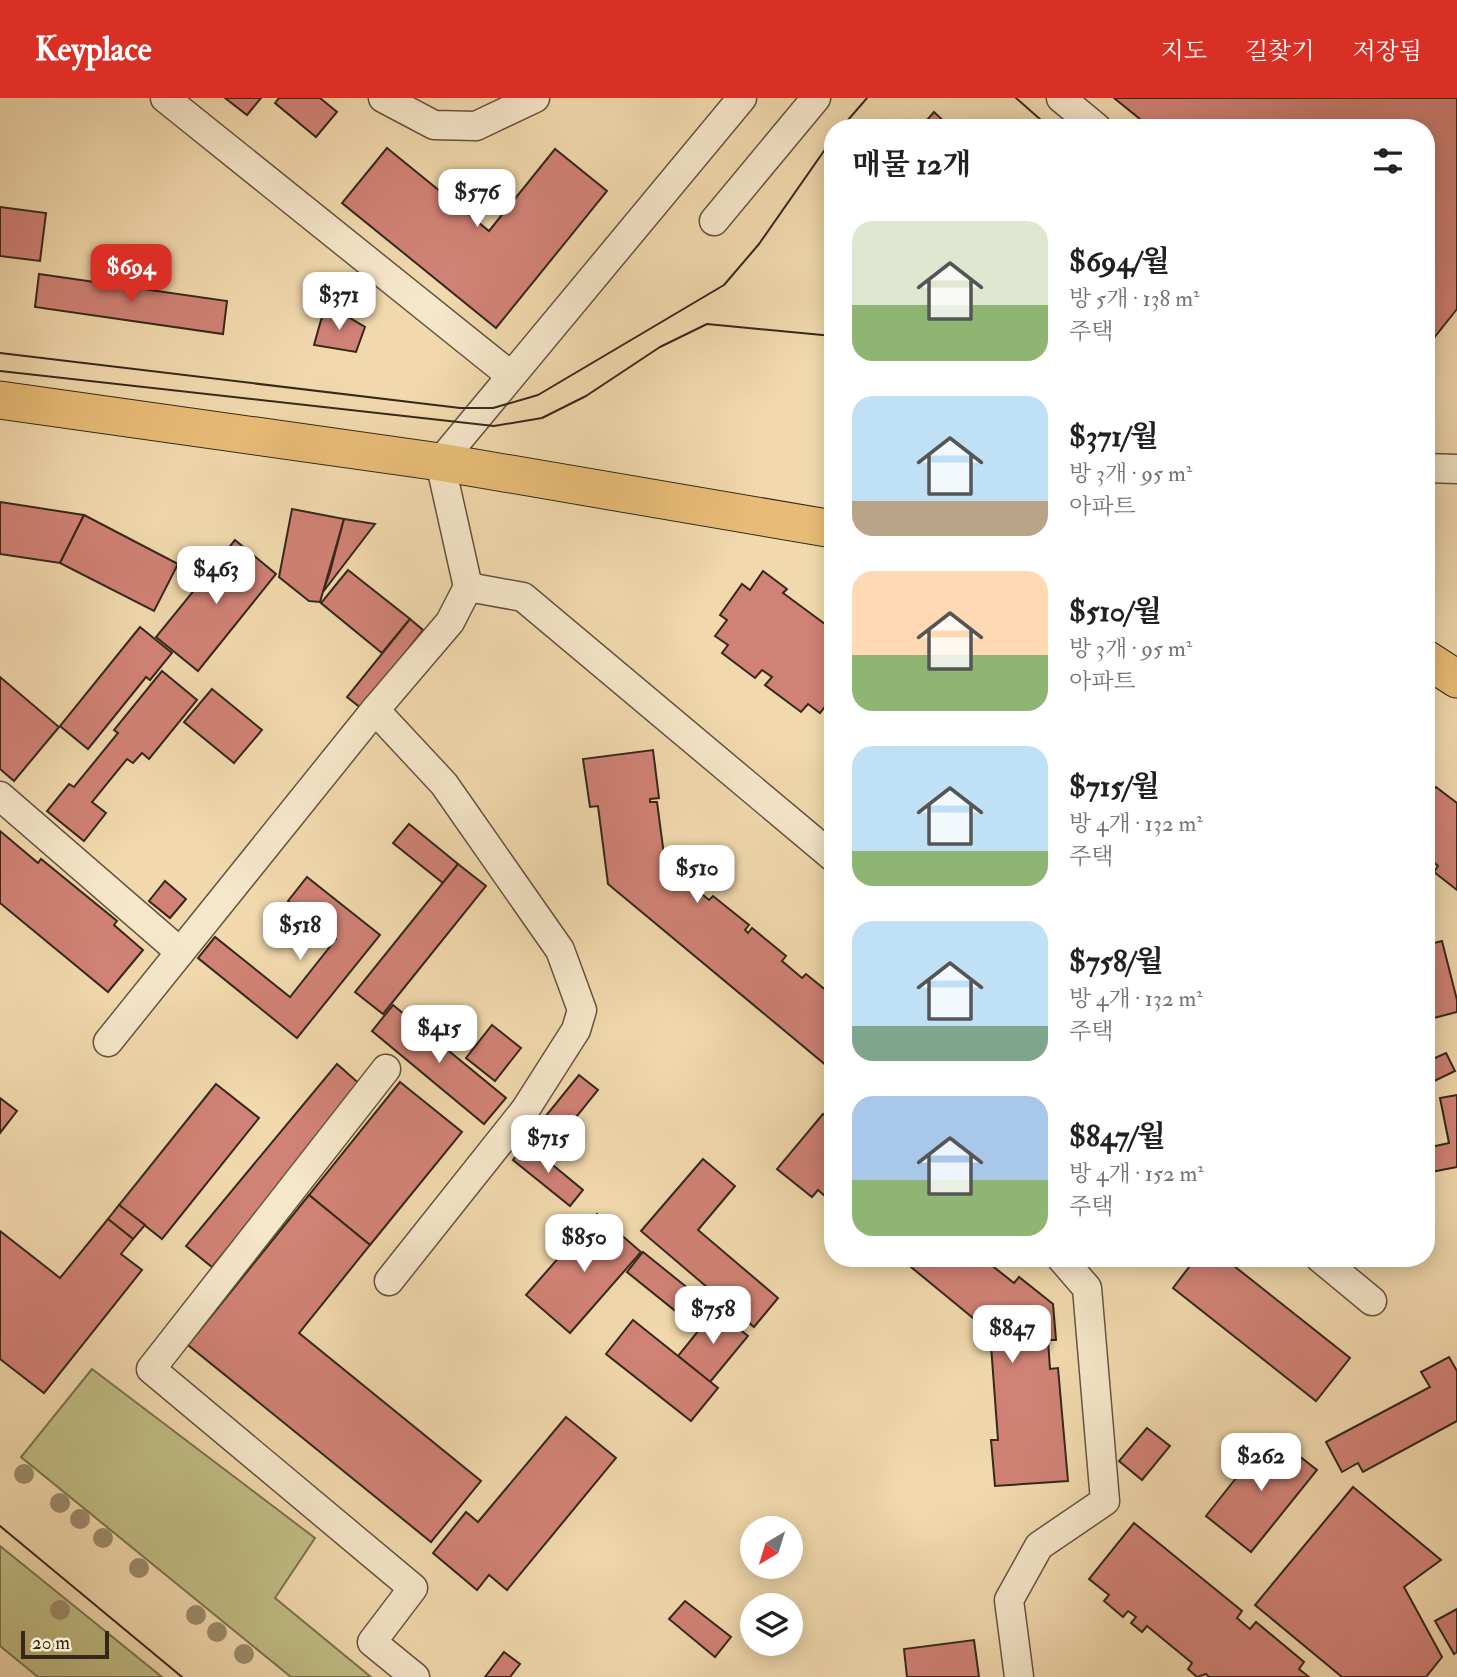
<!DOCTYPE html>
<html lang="ko">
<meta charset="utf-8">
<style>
body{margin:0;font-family:"IM FELL Double Pica","Noto Serif KR",serif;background:#f2f2f2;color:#202124;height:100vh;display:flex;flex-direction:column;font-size:26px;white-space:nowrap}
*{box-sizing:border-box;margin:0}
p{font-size:23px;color:#757577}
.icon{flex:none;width:38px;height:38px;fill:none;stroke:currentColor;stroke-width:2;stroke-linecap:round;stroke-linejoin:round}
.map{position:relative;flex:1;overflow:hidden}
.sheet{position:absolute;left:824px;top:21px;width:611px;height:1148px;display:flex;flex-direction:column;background:#fff;border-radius:28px;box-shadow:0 4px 18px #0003}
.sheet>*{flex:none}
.needle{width:46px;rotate:218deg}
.tools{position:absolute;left:740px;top:1418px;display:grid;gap:14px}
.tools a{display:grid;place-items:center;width:63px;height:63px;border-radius:50%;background:#fff;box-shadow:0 4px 18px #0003;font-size:35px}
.scale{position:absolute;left:21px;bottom:18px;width:88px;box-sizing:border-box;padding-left:7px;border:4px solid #35281b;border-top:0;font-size:19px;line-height:24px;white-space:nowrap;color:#35281b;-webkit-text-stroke:5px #f6e6ca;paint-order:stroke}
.price{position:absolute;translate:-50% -60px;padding:0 16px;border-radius:14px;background:#fff;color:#222;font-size:23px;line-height:46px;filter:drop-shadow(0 2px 4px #0008)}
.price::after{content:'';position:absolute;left:50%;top:42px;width:21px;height:16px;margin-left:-10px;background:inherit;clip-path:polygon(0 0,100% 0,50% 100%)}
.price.on{background:#d93025;color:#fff}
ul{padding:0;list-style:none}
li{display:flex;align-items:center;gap:21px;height:175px;padding:0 28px}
li span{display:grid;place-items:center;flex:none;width:196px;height:140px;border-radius:21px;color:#555}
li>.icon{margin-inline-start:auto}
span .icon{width:84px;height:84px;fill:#fffc;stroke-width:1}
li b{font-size:30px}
h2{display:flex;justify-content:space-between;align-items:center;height:84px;padding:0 28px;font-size:30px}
header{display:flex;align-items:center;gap:42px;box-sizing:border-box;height:98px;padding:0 35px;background:#d93025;color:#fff}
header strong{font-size:33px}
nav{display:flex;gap:38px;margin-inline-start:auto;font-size:24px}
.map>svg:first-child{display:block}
</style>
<header>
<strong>Keyplace</strong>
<nav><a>지도</a><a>길찾기</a><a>저장됨</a></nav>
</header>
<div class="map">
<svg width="1457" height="1579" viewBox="0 0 1457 1579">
<rect width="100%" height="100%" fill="#f1d9ad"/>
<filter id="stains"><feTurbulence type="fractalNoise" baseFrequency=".00286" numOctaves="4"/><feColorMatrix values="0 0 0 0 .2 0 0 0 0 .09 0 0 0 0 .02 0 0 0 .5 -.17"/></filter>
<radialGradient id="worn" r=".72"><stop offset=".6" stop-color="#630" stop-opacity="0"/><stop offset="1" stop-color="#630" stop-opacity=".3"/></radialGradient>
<g fill="#c2bd85" stroke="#7c7250" stroke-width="2">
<polygon points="92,1271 315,1440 275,1500 371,1579 291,1579 21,1359"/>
<polygon points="0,1448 162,1579 38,1579 0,1548"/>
</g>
<g fill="#d18276" stroke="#35281b" stroke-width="2">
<polygon points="225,0 261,0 247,17"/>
<polygon points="279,0 320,0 337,14 316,39 275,5"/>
<polygon points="1114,0 1457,0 1457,211 1426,250 1426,30 1151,30"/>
<polygon points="934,14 951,30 920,30"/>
<polygon points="387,50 489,133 555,51 607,93 496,230 342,105"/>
<polygon points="0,109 46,115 40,163 0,158"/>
<polygon points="39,176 227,203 223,236 35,209"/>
<polygon points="330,208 365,229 356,254 314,247 321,222"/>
<polygon points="0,404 84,417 60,465 0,456"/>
<polygon points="292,411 344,421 320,504 309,503 279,479"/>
<polygon points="84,417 178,466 154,513 60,465"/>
<polygon points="344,421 375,426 323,494 330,474"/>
<polygon points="235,442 276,476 198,573 156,539"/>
<polygon points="348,472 410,521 382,555 321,505"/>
<polygon points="763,473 787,491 783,495 833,532 833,604 830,602 820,615 808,606 801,614 765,587 772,579 762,572 755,580 722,555 728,547 715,538 727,522 720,517 742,486 750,492"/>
<polygon points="410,521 423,532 361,610 347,599"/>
<polygon points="140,529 172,555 150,582 146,579 88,651 60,628"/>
<polygon points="162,573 197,602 149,661 142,655 133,665 127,661 92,704 106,715 84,743 47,713 69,686 74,689 118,635 114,632"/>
<polygon points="0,579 59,629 14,683 0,671"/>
<polygon points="212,591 262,632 234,665 184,624"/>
<polygon points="653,652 659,700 650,701 650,704 657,704 664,757 694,781 690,786 709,802 713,798 749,827 745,832 748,835 752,830 786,858 782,863 802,880 806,876 833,898 833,973 608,786 598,708 590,709 583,661"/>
<polygon points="1426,688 1432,693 1436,689 1457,705 1457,792 1434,774 1438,768 1430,761 1426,767"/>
<polygon points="409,726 458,766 443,785 393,745"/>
<polygon points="0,733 38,765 41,761 117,823 114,827 143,852 108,894 0,805"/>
<polygon points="458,766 486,788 383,916 355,894"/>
<polygon points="307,779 380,837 297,940 198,860 215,839 290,899 336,841 288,803"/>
<polygon points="165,783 186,801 170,820 149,803"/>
<polygon points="1442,843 1457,902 1457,914 1430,921 1426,905 1426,847"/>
<polygon points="393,907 506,1000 484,1026 372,933"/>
<polygon points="492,927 521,950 495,983 466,960"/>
<polygon points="1446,955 1455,973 1426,987 1426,964"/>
<polygon points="337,966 362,988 212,1169 186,1148"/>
<polygon points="579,977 598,992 547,1055 528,1040"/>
<polygon points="400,984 462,1034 370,1147 309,1097"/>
<polygon points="216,986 259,1020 162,1141 119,1107"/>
<polygon points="1457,997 1457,1069 1426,1075 1426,1050 1449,1045 1440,1000"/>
<polygon points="0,1000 17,1013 0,1035"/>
<polygon points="823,1016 833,1024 833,1105 818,1092 812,1099 777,1071"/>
<polygon points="526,1045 583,1092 570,1108 513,1062"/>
<polygon points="703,1061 735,1088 698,1132 778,1200 754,1229 641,1133"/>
<polygon points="309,1097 370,1147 299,1235 481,1383 431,1444 188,1247"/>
<polygon points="119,1107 145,1127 133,1141 108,1121"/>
<polygon points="597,1116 641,1154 570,1235 526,1197"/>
<polygon points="108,1121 133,1141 121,1156 142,1172 44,1295 0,1261 0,1133 60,1180"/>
<polygon points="643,1154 715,1212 699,1232 627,1174"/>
<polygon points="900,1160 995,1160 990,1166 1014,1185 1019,1179 1053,1206 1056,1242 1048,1242 1050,1271 1058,1270 1068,1383 995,1388 991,1342 998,1342 990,1234"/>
<polygon points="1196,1160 1224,1160 1350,1260 1316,1303 1173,1190"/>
<polygon points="715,1212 748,1238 710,1284 678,1258"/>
<polygon points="633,1222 718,1290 691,1323 606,1256"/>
<polygon points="1449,1259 1457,1273 1457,1323 1363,1374 1358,1365 1342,1374 1326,1344 1430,1289 1421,1274"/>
<polygon points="566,1319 616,1360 507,1492 489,1477 477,1492 433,1455 466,1414 478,1424"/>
<polygon points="1147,1330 1170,1348 1142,1382 1119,1363"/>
<polygon points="1271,1336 1317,1372 1251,1454 1206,1418"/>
<polygon points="1353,1389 1441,1462 1404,1489 1442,1559 1426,1579 1342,1579 1255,1507"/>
<polygon points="1134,1425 1242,1513 1237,1520 1250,1531 1256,1524 1304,1564 1299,1571 1309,1579 1209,1579 1206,1576 1197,1579 1188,1571 1192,1565 1147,1528 1142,1534 1131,1525 1136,1519 1128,1513 1123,1519 1104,1503 1109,1497 1089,1481"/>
<polygon points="685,1503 731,1539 715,1559 669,1521"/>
<polygon points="1457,1511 1457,1554 1454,1556 1435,1523"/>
<polygon points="974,1542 979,1579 907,1579 904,1551"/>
<polygon points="504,1554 520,1566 510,1579 485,1579"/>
</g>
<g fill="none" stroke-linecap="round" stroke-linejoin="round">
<g stroke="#645440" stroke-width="31">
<g id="minor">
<polyline points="165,0 510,277"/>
<polyline points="383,0 434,27 476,28 535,0"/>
<polyline points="1061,0 1097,30"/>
<polyline points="714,123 816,0"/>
<polyline points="1426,370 1457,371"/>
<polyline points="468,489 523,499 833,759"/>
<polyline points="0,698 180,854"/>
<polyline points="108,944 375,612"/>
<polyline points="386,971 151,1271 413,1490 372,1544 415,1579"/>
<polyline points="1320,1160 1372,1203"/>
<polyline points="389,1183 525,1012 576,932 582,912 560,852 444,686 375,612 450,524 468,489 440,364 742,0"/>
<polyline points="1019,1579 1009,1502 1039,1448 1105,1403 1087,1190 1061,1160"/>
</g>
</g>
<g stroke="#35281b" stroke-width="39">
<g id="major">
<polyline points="0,302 440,364 833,431"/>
<polyline points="1426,561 1457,581"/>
</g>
</g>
<use href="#minor" stroke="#f6e6ca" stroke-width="28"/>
<use href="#major" stroke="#e8bc76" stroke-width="37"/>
<g stroke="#35281b" stroke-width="2">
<polyline points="1016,0 1050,30"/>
<polyline points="841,30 867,0"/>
<polyline points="0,255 460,310 493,310 538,297 724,187 759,146 833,40"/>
<polyline points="0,273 494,328 542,320 586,298 660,249 707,226 833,238"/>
<polyline points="0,1428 182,1579"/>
</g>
</g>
<g fill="#9d8c6c">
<circle cx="24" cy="1376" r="10"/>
<circle cx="60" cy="1405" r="10"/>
<circle cx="80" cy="1421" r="10"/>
<circle cx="103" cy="1440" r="10"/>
<circle cx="139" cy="1470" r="10"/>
<circle cx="60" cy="1512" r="10"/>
<circle cx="196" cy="1517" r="10"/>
<circle cx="217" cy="1534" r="10"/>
<circle cx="244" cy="1556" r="10"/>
</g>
<rect width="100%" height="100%" filter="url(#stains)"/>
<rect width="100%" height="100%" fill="url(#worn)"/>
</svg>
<div class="tools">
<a><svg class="needle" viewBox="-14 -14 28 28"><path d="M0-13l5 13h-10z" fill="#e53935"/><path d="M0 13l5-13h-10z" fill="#757577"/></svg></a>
<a><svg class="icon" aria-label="layers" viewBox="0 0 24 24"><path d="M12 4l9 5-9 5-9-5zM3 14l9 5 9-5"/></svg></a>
</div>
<div class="scale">20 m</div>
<b class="price" style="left:477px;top:131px">$576</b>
<b class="price on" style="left:131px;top:206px">$694</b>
<b class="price" style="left:339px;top:234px">$371</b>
<b class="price" style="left:216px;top:508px">$463</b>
<b class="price" style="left:697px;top:807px">$510</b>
<b class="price" style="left:300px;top:864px">$518</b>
<b class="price" style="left:439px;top:967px">$415</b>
<b class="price" style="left:548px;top:1077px">$715</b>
<b class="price" style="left:584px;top:1176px">$850</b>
<b class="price" style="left:713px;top:1248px">$758</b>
<b class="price" style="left:1012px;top:1267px">$847</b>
<b class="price" style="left:1261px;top:1395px">$262</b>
<section class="sheet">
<h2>매물 12개<svg class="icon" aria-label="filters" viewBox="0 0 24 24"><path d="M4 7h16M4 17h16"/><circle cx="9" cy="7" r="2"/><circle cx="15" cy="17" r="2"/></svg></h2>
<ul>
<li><span style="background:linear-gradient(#dfe7d0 60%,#8fb573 0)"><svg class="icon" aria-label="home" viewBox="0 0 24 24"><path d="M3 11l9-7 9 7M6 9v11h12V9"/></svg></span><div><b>$694/월</b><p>방 5개 · 138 m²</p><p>주택</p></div></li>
<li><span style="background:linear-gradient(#bfe0f5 75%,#b9a48a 0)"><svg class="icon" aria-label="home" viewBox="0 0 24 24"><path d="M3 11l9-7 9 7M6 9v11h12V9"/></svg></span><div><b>$371/월</b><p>방 3개 · 95 m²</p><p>아파트</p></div></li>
<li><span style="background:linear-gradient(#ffd9b3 60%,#8fb573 0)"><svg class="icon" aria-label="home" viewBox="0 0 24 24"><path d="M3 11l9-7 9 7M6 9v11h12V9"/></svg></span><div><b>$510/월</b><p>방 3개 · 95 m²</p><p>아파트</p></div></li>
<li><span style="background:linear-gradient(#bfe0f5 75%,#8fb573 0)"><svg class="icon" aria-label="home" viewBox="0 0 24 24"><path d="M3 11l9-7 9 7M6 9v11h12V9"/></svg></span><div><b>$715/월</b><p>방 4개 · 132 m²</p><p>주택</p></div></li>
<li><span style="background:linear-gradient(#bfe0f5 75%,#7fa58c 0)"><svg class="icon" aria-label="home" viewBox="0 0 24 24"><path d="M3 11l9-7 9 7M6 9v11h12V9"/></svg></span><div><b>$758/월</b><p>방 4개 · 132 m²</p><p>주택</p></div></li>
<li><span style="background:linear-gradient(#a9c7e8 60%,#8fb573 0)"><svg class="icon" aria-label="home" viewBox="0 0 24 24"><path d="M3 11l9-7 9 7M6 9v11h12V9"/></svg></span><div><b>$847/월</b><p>방 4개 · 152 m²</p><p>주택</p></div></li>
</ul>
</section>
</div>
